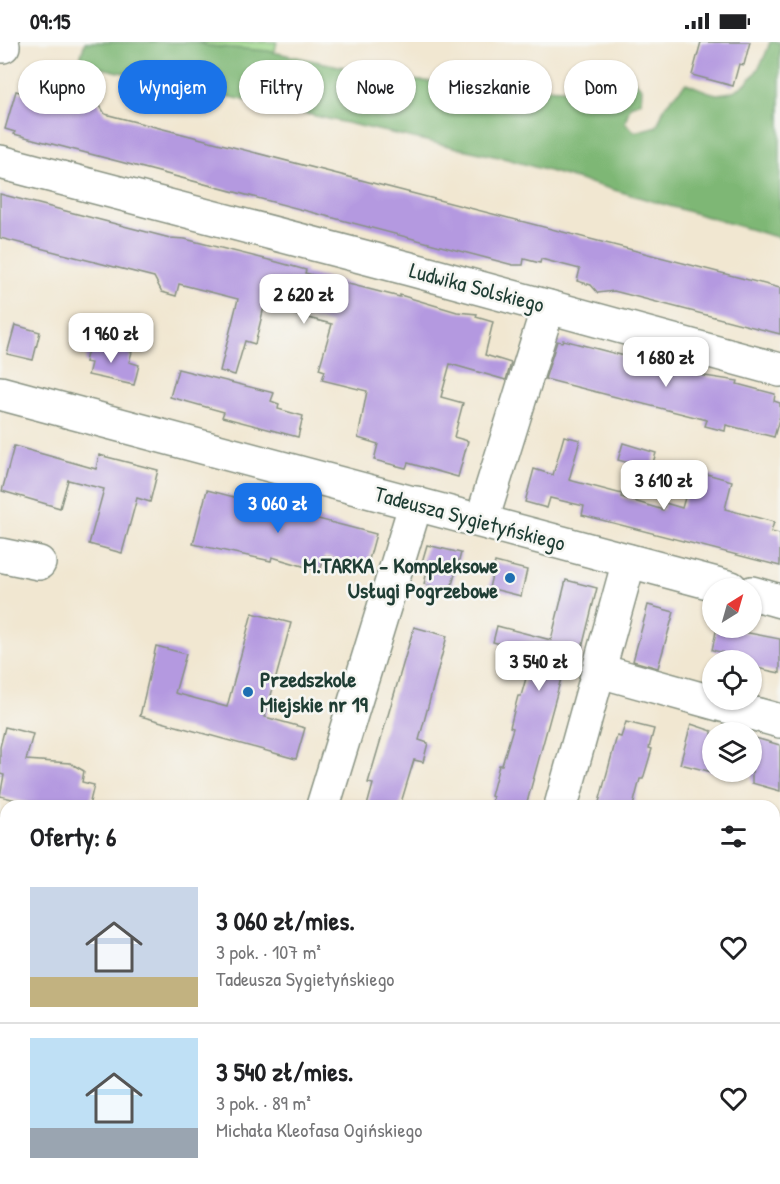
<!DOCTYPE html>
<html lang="pl">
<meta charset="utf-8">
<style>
body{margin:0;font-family:"Patrick Hand",sans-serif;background:#f6f6f6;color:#202124;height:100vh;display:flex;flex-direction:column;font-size:22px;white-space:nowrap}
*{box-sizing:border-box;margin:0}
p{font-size:20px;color:#757577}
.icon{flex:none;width:33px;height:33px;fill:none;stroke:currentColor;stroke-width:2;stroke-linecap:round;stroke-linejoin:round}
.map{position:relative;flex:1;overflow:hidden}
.side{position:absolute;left:0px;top:758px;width:780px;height:386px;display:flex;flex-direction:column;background:#fff;border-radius:18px 18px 0 0;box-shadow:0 2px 4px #0004}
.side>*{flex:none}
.banner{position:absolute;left:18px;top:18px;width:744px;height:54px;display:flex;gap:12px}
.needle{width:39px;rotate:37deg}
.buttons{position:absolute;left:702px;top:536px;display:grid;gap:12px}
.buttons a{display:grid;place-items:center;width:60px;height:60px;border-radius:50%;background:#fff;box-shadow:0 2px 4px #0004;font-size:30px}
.price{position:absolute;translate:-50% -51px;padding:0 14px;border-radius:12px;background:#fff;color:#222;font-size:20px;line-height:39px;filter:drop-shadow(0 2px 3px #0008)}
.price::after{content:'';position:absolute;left:50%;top:36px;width:18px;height:14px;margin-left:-9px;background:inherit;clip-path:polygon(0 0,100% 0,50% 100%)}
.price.active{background:#1a73e8;color:#fff}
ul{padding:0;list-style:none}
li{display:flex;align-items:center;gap:18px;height:150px;padding:0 30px}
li+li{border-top:2px solid #e0e0e0}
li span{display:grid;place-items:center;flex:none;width:168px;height:120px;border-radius:0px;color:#555}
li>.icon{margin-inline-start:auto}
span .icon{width:72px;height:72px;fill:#fffc;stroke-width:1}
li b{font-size:26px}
h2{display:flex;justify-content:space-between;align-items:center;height:72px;padding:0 30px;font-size:26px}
.chip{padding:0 21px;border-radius:27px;background:#fff;box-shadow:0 2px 4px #0004;font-size:21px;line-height:54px}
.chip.active{background:#1a73e8;color:#fff}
.status{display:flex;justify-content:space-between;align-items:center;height:42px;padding:0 30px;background:#fff;direction:ltr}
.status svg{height:16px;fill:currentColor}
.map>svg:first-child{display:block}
</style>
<div class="status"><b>09:15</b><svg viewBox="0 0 49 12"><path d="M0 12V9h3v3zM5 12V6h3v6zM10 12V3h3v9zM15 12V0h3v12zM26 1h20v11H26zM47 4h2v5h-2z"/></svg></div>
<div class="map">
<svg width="780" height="1142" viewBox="0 0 780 1142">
<rect width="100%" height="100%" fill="#f6f6f2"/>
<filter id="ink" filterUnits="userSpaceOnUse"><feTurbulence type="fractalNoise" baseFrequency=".0167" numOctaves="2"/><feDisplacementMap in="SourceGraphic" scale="12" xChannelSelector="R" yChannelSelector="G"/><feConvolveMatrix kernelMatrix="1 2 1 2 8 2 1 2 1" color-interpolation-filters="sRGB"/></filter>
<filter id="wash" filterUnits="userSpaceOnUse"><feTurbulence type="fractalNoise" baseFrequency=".008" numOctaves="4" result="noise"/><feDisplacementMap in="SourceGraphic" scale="24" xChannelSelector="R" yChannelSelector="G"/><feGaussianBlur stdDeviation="1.35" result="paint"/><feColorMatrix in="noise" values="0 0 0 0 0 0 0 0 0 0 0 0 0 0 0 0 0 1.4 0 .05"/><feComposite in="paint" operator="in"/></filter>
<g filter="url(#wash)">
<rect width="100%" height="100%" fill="#f1e7d1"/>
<g fill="#9dd689" stroke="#5e8a5e" stroke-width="1.5">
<polygon points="197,0 277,0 274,11 208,4"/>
<polygon points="774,807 780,810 780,1142 554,1142 556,1137 774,1137"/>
</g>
<path fill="#7eb775" stroke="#4e7a54" stroke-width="1.5" d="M85 0H197L208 4 268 9 405 38 612 50 619 40 631 36 642 46 641 60 630 64 625 81 635 90 657 84 665 64 686 41C695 44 708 51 717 52 747 52 762 25 770 0H780V196L507 117 79 21Z"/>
<g id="blocks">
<g fill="#b499e0">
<polygon points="701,0 750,0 744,23 739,22 733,44 692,33"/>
<polygon points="16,49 81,66 83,58 93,52 105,72 780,246 780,292 614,249 598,251 591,243 577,239 580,227 541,217 540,221 524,217 523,223 513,223 14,92 15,90 5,87"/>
<polygon points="0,152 170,196 185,197 277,220 306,228 305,231 400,255 400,253 457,270 477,272 476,275 493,280 485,313 511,321 506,338 450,322 441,355 463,361 454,395 468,399 458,435 408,421 406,426 374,418 378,402 358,396 367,349 322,338 325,329 319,327 332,282 264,265 255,302 245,299 235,333 220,329 238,257 179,242 176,254 162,250 154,235 0,196"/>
<polygon points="15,283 40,290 33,318 7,312"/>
<polygon points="563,298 698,333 738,339 737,342 775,352 774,359 780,361 780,374 774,395 726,383 725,389 705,384 707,378 545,337 557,299 562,300"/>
<polygon points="90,299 132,310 129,320 139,323 134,343 88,333 91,321 85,320"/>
<polygon points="178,327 274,351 271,359 279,362 278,367 303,374 298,395 222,375 224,370 170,355"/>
<polygon points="564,394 580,398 569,438 622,452 621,455 663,468 665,461 682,466 692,432 695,433 696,429 732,439 725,467 774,480 771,490 780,492 780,524 582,473 584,464 550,456 547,466 525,460 534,427 553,433"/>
<polygon points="623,401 656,411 651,427 618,418"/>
<polygon points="14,404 96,427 99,413 158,428 150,460 137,456 122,511 89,502 104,447 68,438 60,466 2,449"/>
<polygon points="207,448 376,492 367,525 325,514 320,529 272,515 271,519 193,502"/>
<polygon points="427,503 461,511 450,550 424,542 427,529 420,527"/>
<polygon points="495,520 527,528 521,554 489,546"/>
<polygon points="566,538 597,546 580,614 568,611 526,764 491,764 493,755 491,754 499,723 502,723 513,686 510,685 514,669 518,654 521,654 533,611 493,600 497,584 551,598"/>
<polygon points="648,563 674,570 658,626 633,619"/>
<polygon points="252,571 291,581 265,675 305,686 296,717 140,674 156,604 186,612 175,651 227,665"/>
<polygon points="414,585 447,594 419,698 428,701 423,720 414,718 400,764 367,764 373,742 368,741"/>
<polygon points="717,585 780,597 780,631 752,625 752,618 712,608"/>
<polygon points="626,680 654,687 649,706 652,707 643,737 640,737 633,764 598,764 617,694 621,695"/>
<polygon points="691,682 712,689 712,730 680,722"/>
<polygon points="5,685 33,692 26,718 70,721 84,729 82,740 94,743 89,764 27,764 28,761 0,754 4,733 0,732 0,705"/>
<polygon points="752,695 780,703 780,749 752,741"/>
</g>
</g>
</g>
<g filter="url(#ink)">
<use href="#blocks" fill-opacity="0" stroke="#889282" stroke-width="1.5"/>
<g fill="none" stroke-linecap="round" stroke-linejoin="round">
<g stroke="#889282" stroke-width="36">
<g id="minor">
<polyline points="0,3 3,4"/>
<polyline points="0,120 410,227 780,328"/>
<polyline points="0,351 731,546"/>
<polyline points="482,478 548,265"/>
<polyline points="0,513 39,521"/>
<polyline points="752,551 780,559"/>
<polyline points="600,629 780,679"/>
<polyline points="323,764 416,461"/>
<polyline points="561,764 629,519"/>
<polyline points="0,829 6,830"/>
<polyline points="0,1040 6,1044"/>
<polyline points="147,1137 154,1142"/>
<polyline points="424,1142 426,1137"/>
</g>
</g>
<use href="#minor" stroke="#fff" stroke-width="33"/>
</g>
</g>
<g fill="#1f6fb2" stroke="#f6f6f2" stroke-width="2">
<circle cx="510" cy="536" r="6"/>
<circle cx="248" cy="650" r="6"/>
</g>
<g text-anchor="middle" stroke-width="5" stroke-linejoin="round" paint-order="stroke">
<g font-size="22" fill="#1f3d34" stroke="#f6f6f2">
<text transform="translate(477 245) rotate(15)" y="8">Ludwika Solskiego</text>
<text transform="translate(470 476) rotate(15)" y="8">Tadeusza Sygietyńskiego</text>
</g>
<g font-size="22" font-weight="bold" fill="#1f3d34" stroke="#f6f6f2" text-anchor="end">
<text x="498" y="531">M.TARKA - Kompleksowe<tspan x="498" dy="25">Usługi Pogrzebowe</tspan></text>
<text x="260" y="645" text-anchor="start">Przedszkole<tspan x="260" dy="25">Miejskie nr 19</tspan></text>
</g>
</g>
</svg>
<div class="buttons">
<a><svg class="needle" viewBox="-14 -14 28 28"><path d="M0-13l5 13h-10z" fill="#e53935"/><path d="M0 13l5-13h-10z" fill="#757577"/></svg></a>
<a><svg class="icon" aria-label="locate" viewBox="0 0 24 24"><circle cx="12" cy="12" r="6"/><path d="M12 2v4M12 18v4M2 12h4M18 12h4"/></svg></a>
<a><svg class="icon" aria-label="layers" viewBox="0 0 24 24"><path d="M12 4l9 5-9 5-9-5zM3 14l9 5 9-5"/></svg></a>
</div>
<b class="price" style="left:304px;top:283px">2 620 zł</b>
<b class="price" style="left:111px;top:322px">1 960 zł</b>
<b class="price" style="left:666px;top:346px">1 680 zł</b>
<b class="price" style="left:664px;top:469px">3 610 zł</b>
<b class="price active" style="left:278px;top:492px">3 060 zł</b>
<b class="price" style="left:539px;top:650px">3 540 zł</b>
<div class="banner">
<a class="chip">Kupno</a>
<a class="chip active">Wynajem</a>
<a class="chip">Filtry</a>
<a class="chip">Nowe</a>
<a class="chip">Mieszkanie</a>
<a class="chip">Dom</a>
</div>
<section class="side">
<h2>Oferty: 6<svg class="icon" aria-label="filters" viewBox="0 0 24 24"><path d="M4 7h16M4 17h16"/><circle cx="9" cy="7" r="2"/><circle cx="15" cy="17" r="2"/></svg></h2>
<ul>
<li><span style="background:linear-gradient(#c9d6e8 75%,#c2b280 0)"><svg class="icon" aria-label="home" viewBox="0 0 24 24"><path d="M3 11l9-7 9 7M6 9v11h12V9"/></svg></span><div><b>3 060 zł/mies.</b><p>3 pok. · 107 m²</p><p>Tadeusza Sygietyńskiego</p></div><svg class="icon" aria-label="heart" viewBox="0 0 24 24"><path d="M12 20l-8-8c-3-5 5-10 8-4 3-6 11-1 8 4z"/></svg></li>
<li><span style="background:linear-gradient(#bfe0f5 75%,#9aa5b1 0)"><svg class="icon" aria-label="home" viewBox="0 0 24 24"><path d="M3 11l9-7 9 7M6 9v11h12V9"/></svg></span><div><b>3 540 zł/mies.</b><p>3 pok. · 89 m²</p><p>Michała Kleofasa Ogińskiego</p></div><svg class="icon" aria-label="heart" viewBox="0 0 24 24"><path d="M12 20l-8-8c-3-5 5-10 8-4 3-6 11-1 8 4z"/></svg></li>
</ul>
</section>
</div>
